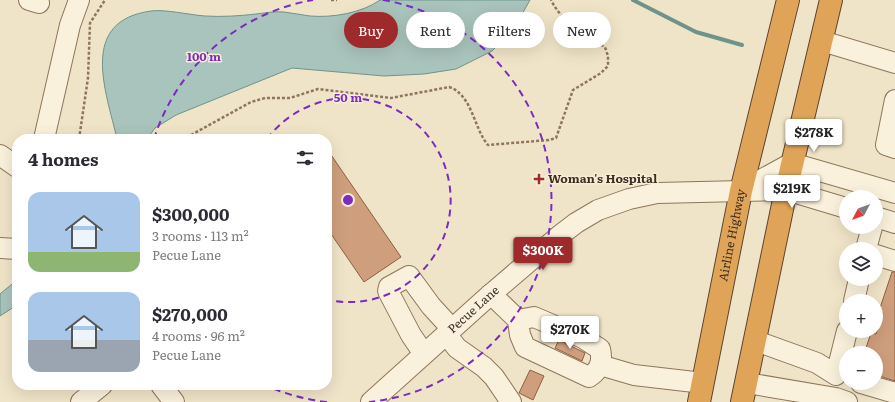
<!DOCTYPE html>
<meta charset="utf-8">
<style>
body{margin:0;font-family:Literata,serif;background:#f2f2f3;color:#2b2b33;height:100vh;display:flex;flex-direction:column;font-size:15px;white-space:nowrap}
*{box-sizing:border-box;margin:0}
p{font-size:13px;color:#7c7c81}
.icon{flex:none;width:22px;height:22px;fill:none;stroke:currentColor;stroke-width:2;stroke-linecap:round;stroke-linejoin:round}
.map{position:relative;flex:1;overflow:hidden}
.sheet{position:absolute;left:12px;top:134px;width:320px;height:256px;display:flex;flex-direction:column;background:#fff;border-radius:16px;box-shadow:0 4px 16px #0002}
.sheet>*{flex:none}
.guide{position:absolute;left:344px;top:12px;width:380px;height:36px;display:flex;gap:8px}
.needle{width:26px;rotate:229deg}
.fabs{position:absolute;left:839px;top:190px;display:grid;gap:8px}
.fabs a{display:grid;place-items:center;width:44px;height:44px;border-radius:50%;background:#fff;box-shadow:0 4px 16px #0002;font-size:20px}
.price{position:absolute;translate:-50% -34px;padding:0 9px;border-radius:4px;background:#fff;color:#222;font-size:13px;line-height:26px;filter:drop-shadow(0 1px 2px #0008)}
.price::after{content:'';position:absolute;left:50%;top:24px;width:12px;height:9px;margin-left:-6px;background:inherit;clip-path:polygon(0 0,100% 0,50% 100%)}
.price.selected{background:#9e2a2b;color:#fff}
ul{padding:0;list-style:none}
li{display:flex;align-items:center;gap:12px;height:100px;padding:0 16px}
li span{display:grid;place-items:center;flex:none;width:112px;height:80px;border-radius:12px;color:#555}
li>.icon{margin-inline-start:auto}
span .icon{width:48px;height:48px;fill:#fffc;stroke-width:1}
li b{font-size:17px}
h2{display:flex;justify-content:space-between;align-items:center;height:48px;padding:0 16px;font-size:17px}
.chip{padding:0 14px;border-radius:18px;background:#fff;box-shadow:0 4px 16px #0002;font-size:14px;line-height:36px}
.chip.selected{background:#9e2a2b;color:#fff}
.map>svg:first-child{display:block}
</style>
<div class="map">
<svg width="895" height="402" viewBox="0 0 895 402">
<rect width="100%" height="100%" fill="#f0e4c8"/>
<g fill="#a9c4bc" stroke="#6f938a">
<path d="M380 0H530L513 30 492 51 456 69 424 74 384 76 292 68 176 115 155 128 147 139H117C106 91 78 21 151 11 165 9 190 15 205 16 222 17 239 16 256 14 265 13 275 11 284 12 293 13 301 15 310 16 332 18 362 13 380 0Z"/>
<polygon points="17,280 17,305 0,316 0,294"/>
</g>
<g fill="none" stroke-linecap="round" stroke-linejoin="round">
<polyline stroke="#6f938a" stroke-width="4" points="633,0 696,32 742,45"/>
</g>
<g fill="#cf9f7d" stroke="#8d5f41">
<polygon points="327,149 401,257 364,282 327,228"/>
<polygon points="892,272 895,272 895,381 876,375 876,353 865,351 871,333 876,334 883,313 879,311"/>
<polygon points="559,340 585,353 582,361 555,348"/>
<polygon points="530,370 544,376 533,400 519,393"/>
</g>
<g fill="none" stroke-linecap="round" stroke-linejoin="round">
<g stroke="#8d765c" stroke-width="22">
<g id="minor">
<polyline points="29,0 39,3"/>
<polyline points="822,41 895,63"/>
<polyline points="895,100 886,145 895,148"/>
<polyline points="44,139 70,25 79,0"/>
<polyline points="0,155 17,167"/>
<polyline points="744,189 792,163 895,193"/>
<polyline points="876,217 895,223"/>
<polyline points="0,248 17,249"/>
<polyline points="866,249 872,227"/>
<polyline points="876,255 895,261"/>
<path d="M491 294 518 320 520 335 525 347 589 377C600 370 603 362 600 349L583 338 534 317 518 320"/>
<polyline points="854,301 859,279"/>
<polyline points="446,334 457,348 484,367 494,377 511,402"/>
<polyline points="756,341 817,363 836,375 847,331"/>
<polyline points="424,354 411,335 388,291 389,287 409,276 431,306 452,329"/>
<polyline points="600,365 634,375 703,383"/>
<polyline points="747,383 836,398 847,402"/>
<polyline points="861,383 895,393"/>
<polyline points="161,385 174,402"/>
<polyline points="81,402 102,385"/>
<path id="s1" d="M371 402 491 294 559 236 576 223 598 210 629 199 657 193 786 190 846 208"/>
</g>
</g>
<g stroke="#5b4430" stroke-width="24">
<g id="highway">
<path id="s2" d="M699 402 741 191 788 0"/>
<polyline points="742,402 786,190 831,0"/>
</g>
</g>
<g stroke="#8d765c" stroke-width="2.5" stroke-dasharray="3 2" stroke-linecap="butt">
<polyline points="331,0 337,0"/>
<polyline points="79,139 88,78 90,23 105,0"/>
<path d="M188 139 191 135 251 102 265 98H290L318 89 391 98 449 87C472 94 474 129 488 145L549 140 556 138 573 90 601 73 608 66V56L605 47C584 35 562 22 551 0"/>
</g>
<use href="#minor" stroke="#faf1dc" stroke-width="20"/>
<use href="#highway" stroke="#e0a458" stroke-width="22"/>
</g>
<g fill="none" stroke="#7b2cbf" stroke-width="2" stroke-dasharray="7 5">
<path d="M267 139A102 102 0 1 1 328 300"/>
<path d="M327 402A203 203 0 0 1 265 385M154 139A203 203 0 0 1 313 0M383 0A203 203 0 0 1 369 402"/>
</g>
<path fill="#9e2a2b" stroke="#f7eed8" stroke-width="1.5" d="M537 173h4v4h4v4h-4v4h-4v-4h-4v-4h4z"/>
<g text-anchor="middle" stroke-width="3" stroke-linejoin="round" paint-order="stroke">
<g font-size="12" font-weight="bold" fill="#3d2e20" stroke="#f7eed8" text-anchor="start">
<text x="548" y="183">Woman's Hospital</text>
</g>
<g font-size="12" fill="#3d2e20" stroke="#f7eed8">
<text dy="4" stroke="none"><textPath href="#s2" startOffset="170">Airline Highway</textPath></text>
<text dy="4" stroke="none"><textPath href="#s1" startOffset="138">Pecue Lane</textPath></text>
</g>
</g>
<circle cx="348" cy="200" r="6" fill="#7b2cbf" stroke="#f7eed8" stroke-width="2"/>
<g font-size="12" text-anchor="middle" font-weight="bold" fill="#7b2cbf" stroke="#f7eed8" stroke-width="3" stroke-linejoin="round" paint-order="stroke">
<text x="204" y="61">100 m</text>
<text x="348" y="102">50 m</text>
</g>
</svg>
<div class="fabs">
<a><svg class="needle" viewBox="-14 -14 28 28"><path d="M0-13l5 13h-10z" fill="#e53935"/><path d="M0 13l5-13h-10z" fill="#7c7c81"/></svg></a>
<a><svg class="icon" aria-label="layers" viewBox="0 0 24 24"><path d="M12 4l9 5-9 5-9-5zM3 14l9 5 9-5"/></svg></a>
<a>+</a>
<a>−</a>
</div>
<b class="price" style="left:814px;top:153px">$278K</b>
<b class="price" style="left:792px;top:209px">$219K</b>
<b class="price selected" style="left:543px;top:271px">$300K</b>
<b class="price" style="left:570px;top:350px">$270K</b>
<div class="guide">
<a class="chip selected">Buy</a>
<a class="chip">Rent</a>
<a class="chip">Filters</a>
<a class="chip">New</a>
</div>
<section class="sheet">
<h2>4 homes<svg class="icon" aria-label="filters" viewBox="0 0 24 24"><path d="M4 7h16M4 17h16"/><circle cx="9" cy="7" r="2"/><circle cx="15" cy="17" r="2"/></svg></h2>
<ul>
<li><span style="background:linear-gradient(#a9c7e8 75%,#8fb573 0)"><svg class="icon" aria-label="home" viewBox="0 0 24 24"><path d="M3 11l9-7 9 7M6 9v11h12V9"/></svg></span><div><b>$300,000</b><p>3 rooms · 113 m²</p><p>Pecue Lane</p></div></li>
<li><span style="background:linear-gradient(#a9c7e8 60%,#9aa5b1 0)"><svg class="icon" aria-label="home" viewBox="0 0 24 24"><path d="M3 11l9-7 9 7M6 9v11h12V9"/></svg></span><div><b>$270,000</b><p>4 rooms · 96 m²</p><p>Pecue Lane</p></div></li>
</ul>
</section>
</div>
